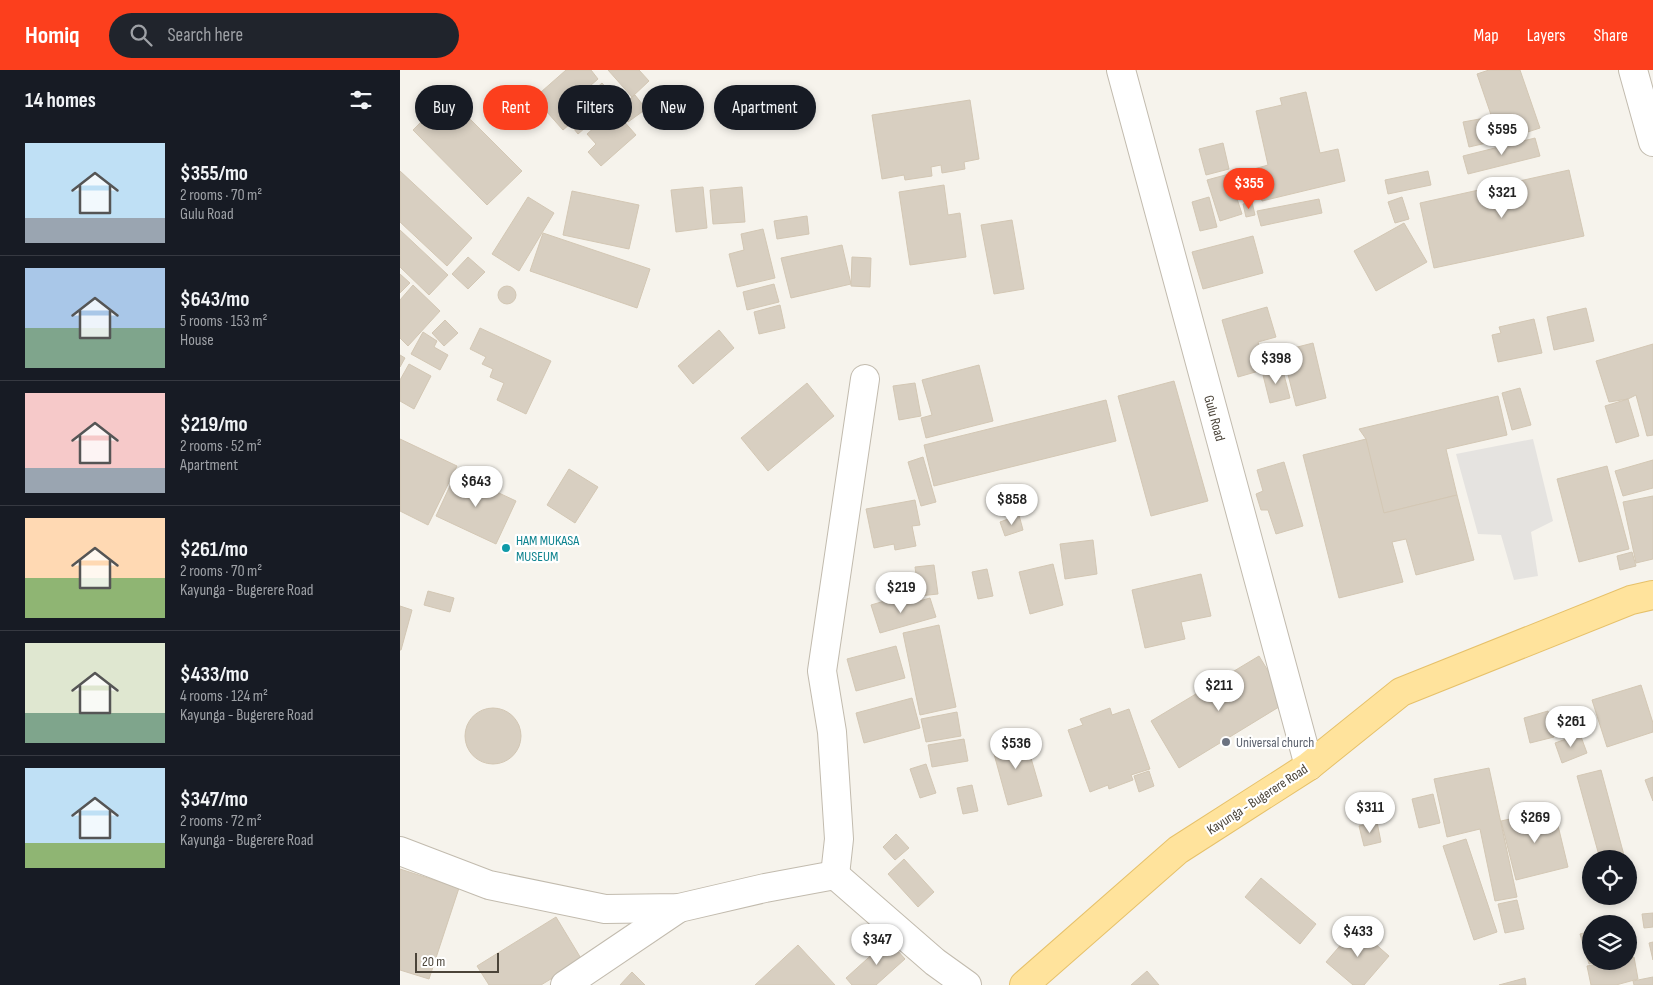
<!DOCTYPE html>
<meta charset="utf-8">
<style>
body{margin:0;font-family:"Sofia Sans Condensed",sans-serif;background:#20242c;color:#f1f3f6;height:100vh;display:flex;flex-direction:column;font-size:19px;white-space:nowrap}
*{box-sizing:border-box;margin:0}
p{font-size:16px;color:#9ea1a6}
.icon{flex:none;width:28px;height:28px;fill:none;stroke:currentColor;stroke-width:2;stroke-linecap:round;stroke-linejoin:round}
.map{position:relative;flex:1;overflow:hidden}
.drawer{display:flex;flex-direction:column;background:#171b24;width:400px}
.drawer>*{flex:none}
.hud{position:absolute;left:15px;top:15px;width:475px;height:45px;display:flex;gap:10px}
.controls{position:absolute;left:1182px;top:780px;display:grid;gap:10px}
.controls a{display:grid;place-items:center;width:55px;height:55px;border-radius:50%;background:#171b24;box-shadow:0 2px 8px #0003;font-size:25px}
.scale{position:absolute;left:15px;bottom:12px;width:84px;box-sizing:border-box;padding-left:5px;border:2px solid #4b4439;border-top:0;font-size:14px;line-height:18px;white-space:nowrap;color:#4b4439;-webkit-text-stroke:4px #fff;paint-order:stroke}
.price{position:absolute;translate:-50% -42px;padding:0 11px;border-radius:18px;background:#fff;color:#222;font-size:16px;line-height:32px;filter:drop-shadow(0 1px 2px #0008)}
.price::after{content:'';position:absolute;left:50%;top:30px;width:15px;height:11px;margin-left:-8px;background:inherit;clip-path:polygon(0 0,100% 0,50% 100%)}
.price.active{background:#fc3f1d;color:#fff}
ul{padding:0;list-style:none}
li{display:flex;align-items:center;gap:15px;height:125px;padding:0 25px}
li+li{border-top:1px solid #363941}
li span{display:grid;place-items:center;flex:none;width:140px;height:100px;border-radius:0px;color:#555}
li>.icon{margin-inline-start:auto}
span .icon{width:60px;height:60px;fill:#fffc;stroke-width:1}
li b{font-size:21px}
h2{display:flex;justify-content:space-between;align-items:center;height:60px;padding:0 25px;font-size:21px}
.tag{padding:0 18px;border-radius:22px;background:#171b24;box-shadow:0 2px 8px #0003;font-size:18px;line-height:45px}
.tag.active{background:#fc3f1d;color:#fff}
header{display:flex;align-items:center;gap:30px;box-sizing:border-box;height:70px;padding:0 25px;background:#fc3f1d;color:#fff}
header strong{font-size:24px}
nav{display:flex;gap:28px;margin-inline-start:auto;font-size:18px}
.search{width:350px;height:45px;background:#20242c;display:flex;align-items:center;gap:12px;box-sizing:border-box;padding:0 18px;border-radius:28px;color:#9ea1a6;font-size:19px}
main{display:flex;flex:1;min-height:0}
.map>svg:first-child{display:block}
</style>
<header>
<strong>Homiq</strong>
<div class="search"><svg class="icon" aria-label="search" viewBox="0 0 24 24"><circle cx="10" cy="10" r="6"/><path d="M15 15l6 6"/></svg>Search here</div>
<nav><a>Map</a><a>Layers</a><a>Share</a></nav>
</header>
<main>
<section class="drawer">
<h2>14 homes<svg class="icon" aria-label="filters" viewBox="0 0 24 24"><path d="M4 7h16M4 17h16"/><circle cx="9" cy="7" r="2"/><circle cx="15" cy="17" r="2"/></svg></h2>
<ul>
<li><span style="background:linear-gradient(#bfe0f5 75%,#9aa5b1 0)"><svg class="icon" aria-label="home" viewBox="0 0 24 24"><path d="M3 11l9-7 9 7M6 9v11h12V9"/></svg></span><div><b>$355/mo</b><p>2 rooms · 70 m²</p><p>Gulu Road</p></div></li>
<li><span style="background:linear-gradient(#a9c7e8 60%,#7fa58c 0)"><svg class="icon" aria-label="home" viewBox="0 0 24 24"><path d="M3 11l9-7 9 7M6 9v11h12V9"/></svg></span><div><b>$643/mo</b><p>5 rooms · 153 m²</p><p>House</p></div></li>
<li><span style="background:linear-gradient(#f6c9c9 75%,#9aa5b1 0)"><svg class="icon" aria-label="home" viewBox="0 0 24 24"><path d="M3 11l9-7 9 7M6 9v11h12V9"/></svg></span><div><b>$219/mo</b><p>2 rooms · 52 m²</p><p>Apartment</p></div></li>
<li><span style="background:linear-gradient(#ffd9b3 60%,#8fb573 0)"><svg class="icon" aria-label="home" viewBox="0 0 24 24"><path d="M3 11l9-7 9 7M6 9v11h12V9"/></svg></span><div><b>$261/mo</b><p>2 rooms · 70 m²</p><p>Kayunga - Bugerere Road</p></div></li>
<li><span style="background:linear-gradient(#dfe7d0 70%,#7fa58c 0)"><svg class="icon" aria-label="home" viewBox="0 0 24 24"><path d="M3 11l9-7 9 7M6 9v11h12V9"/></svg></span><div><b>$433/mo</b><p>4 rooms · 124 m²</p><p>Kayunga - Bugerere Road</p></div></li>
<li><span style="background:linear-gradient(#bfe0f5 75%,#8fb573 0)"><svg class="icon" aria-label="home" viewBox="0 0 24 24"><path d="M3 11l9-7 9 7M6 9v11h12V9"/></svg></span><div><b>$347/mo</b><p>2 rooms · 72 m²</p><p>Kayunga - Bugerere Road</p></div></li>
</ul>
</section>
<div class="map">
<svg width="1253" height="915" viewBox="0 0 1253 915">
<rect width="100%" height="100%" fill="#f6f3ec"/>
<polygon fill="#e5e3e0" points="1133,369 1153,451 1131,462 1138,506 1114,510 1101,465 1078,464 1056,384"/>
<g fill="#d8cfc1" stroke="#d3c7b4">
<polygon points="166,0 191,0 198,9 190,16 194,20 202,13 217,30 178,64 170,54 163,60 139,33 146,27 141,22"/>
<polygon points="208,0 239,0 249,11 232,27"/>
<polygon points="1089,0 1120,0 1140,58 1100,71 1077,4"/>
<polygon points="906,22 920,83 938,79 945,111 862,131 854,99 868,95 856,41 882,35 880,28"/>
<polygon points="235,25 246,39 228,52 218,38"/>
<polygon points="47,26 122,101 87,135 13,60"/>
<polygon points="570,30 579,89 564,92 565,99 542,103 541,95 531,97 532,106 505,110 504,105 482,109 472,45"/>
<polygon points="214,40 236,65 201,96 188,82 196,74 187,64"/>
<polygon points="1085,48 1091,72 1069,77 1063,52"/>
<polygon points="1135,68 1140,86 1068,104 1063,86"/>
<polygon points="823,73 829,99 806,105 799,79"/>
<polygon points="1169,100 1184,166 1034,198 1020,133"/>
<polygon points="0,101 72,168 47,196 0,152"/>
<polygon points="1028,101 1031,115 988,124 985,110"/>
<polygon points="829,104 842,144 820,151 807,110"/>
<polygon points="544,115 548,145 560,143 566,187 510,195 499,122"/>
<polygon points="303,117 307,158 276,162 271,120"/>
<polygon points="342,117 345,152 313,154 310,120"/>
<polygon points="172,121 239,135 229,179 163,165"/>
<polygon points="128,127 154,143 119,201 92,184"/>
<polygon points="809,127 817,157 800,161 792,132"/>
<polygon points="1002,127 1009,149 995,153 988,132"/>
<polygon points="919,129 922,143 861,156 857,141"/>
<polygon points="852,132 855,145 846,147 843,134"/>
<polygon points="407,146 409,164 377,169 374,151"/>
<polygon points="612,150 624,219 594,224 581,155"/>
<polygon points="1004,153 1027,192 976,221 954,181"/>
<polygon points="363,159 375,208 337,217 329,184 344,180 341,164"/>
<polygon points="0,160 48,205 29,225 0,197"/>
<polygon points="143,163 250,199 237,238 130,201"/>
<polygon points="853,166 863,203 803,219 792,182"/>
<polygon points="442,175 451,214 391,228 381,188"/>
<polygon points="68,187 85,202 68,219 52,204"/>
<polygon points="452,187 471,188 470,217 451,216"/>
<polygon points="0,204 10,213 0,223"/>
<polygon points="374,214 379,232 347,240 343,222"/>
<polygon points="13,215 40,241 8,276 0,268 0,230"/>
<circle cx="107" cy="225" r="9"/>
<polygon points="380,235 385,258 359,264 354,242"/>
<polygon points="867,237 876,267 858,272 866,299 838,307 822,250"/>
<polygon points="1186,238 1194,271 1154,280 1147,247"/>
<polygon points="1134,249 1142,283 1098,292 1092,265 1101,263 1099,257"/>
<polygon points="45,250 58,263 44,276 32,263"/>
<polygon points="80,258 151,291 126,344 97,330 104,313 90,307 93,299 82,294 86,287 70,279"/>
<polygon points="319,260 334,278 293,314 278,296"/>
<polygon points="23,262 37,271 34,277 48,285 40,300 11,284"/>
<polygon points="913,273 926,328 896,336 882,281"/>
<polygon points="1253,274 1253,365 1247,366 1236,325 1228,329 1209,332 1196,291"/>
<polygon points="0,285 5,288 0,297"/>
<polygon points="9,294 31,306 14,339 0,331 0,310"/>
<polygon points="579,295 593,351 526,368 521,348 532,345 522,310"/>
<polygon points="882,297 890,328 870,333 862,301"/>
<polygon points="774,311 808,431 751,446 718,326"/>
<polygon points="407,313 434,346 368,401 341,368"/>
<polygon points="515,313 521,346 499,350 493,316"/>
<polygon points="1120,318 1131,355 1112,360 1102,323"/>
<polygon points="1098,326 1107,365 1046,379 1057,425 980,444 966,369 959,359"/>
<polygon points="1228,329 1239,366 1216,373 1205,336"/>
<polygon points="706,330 716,371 534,416 524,375"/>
<polygon points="0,369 57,396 28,455 0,441"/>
<polygon points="966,369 984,443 1057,425 1074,490 1016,505 1006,469 992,472 1003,512 939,528 903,385"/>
<polygon points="523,387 536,432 521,436 508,392"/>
<polygon points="1253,390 1253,418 1223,426 1215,401"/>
<polygon points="884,392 903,456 876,464 868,440 861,440 856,424 863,421 857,400"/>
<polygon points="1207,396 1229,479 1179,492 1157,409"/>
<polygon points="169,399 198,417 175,453 147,435"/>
<polygon points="56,403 116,431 96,474 36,446"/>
<polygon points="1253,426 1253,489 1236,493 1223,432"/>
<polygon points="515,430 520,455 512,456 516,476 495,480 494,474 474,478 466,439"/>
<polygon points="619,445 623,460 605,466 600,452"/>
<polygon points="693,470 697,504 665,509 660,474"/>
<polygon points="1232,482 1236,496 1220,500 1217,486"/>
<polygon points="653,494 663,535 630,544 619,502"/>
<polygon points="534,495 538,524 519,526 515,497"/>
<polygon points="587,499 593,526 578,529 572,502"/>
<polygon points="801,504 811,546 781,552 785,569 745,578 732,520"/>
<polygon points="28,521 54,528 50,542 24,535"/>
<polygon points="498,527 501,536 530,528 536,547 480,563 471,535"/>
<polygon points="0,536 12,540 1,580 0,580"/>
<polygon points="539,555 556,637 520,645 503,563"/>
<polygon points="496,576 505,608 456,621 447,589"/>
<polygon points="859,586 887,632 779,698 751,651"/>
<polygon points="1241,615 1253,653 1253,662 1207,677 1192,630"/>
<polygon points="512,628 520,658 464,673 456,643"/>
<polygon points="710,638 712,645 729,639 750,699 731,705 733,710 709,719 708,715 690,722 668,660 683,655 680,649"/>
<circle cx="93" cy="666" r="28"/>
<polygon points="1148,641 1154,667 1130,673 1124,648"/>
<polygon points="557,642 561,666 526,672 521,649"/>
<polygon points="624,664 642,726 608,735 591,673"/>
<polygon points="1180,664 1187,683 1162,693 1155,673"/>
<polygon points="564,669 568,691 532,697 528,675"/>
<polygon points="526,694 536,723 520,728 510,699"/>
<polygon points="1089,698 1117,827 1095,831 1080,759 1047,767 1034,709"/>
<polygon points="1201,700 1225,789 1200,789 1177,706"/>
<polygon points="749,701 754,716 739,722 734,706"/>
<polygon points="1253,707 1253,731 1245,710"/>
<polygon points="572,715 578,741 563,744 557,718"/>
<polygon points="1033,724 1040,753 1019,758 1012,729"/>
<polygon points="1154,739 1168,797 1116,810 1101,751"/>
<polygon points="977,752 981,772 964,776 959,756"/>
<polygon points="496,764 509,778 495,790 483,777"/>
<polygon points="1066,769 1097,862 1074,870 1043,776"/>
<polygon points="504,789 534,822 518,837 488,804"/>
<polygon points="0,799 59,818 29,909 0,900"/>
<polygon points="861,808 916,854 900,874 845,827"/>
<polygon points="1117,830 1124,859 1105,863 1098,834"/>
<polygon points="1253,843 1253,857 1244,858 1242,844"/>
<polygon points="156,847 182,890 141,915 89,915 77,896"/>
<polygon points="956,857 989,886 964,915 953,915 926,892"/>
<polygon points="1191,861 1191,891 1199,891 1189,894 1180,864"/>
<polygon points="488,870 505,889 476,915 452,915 446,908"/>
<polygon points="1253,872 1253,890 1249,873"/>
<polygon points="398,875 435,915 355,915"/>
<polygon points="1234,887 1238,909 1216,915 1191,915 1187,896 1213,891 1229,891 1229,888"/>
<polygon points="747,901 759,915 731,915"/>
<polygon points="232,902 245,915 220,915"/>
<polygon points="1253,907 1253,915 1234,915 1233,911"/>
<polygon points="1125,908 1126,915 1099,915"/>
</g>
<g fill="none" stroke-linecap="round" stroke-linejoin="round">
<g stroke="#c2bbae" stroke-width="30">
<g id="minor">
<polyline points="721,0 909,696"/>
<polyline points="1233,0 1253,72"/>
<polyline points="0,781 89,815 205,839 279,838 365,818 435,805 535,892 567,915"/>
<polyline points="435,805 439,769 432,662 422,601 465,309"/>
<polyline points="165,915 279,838"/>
</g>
</g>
<g stroke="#e6c16a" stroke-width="30">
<polyline id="primary" points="624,915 778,780 909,696 1001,622 1231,530 1253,525"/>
</g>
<use href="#minor" stroke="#fff" stroke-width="28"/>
<use href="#primary" stroke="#ffe39c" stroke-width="28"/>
</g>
<circle fill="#0f9aa8" stroke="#fff" stroke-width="2" cx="106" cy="478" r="5"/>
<circle fill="#6b7280" stroke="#fff" stroke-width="2" cx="826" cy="672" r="5"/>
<g text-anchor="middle" stroke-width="4.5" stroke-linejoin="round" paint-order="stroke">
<g font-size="14" fill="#4b4439" stroke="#fff">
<text transform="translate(815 348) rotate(75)" y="5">Gulu Road</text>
<text transform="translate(857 729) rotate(-33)" y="5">Kayunga - Bugerere Road</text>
</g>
<g font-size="14" fill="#0d838f" stroke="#fff" text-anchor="start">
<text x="116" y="475">HAM MUKASA<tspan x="116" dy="16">MUSEUM</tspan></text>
</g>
<g font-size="14" fill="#5b616d" stroke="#fff" text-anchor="start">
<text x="836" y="677">Universal church</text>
</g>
</g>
</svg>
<div class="controls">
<a><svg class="icon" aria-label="locate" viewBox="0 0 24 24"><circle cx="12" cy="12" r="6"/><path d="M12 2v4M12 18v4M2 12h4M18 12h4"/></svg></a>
<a><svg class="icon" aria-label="layers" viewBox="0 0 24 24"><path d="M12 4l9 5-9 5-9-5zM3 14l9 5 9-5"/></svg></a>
</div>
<div class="scale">20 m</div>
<b class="price" style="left:1102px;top:86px">$595</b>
<b class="price active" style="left:849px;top:140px">$355</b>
<b class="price" style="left:1102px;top:149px">$321</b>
<b class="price" style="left:876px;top:315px">$398</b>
<b class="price" style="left:76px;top:438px">$643</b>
<b class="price" style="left:612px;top:456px">$858</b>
<b class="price" style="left:501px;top:544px">$219</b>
<b class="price" style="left:819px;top:642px">$211</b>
<b class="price" style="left:1171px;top:678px">$261</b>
<b class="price" style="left:616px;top:700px">$536</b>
<b class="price" style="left:970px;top:764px">$311</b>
<b class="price" style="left:1135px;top:774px">$269</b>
<b class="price" style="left:958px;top:888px">$433</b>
<b class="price" style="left:477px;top:896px">$347</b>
<div class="hud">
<a class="tag">Buy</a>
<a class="tag active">Rent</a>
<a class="tag">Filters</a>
<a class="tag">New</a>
<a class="tag">Apartment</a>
</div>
</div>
</main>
